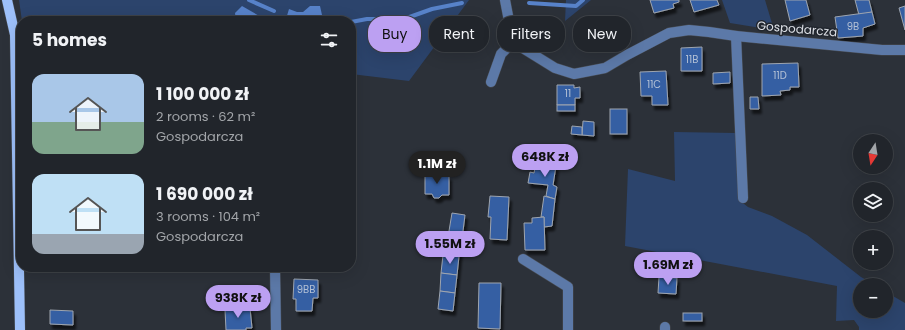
<!DOCTYPE html>
<meta charset="utf-8">
<style>
body{margin:0;font-family:Poppins,sans-serif;background:#292d33;color:#f1f3f6;height:100vh;display:flex;flex-direction:column;font-size:15px;white-space:nowrap}
*{box-sizing:border-box;margin:0}
p{font-size:13px;color:#a2a5a9}
.icon{flex:none;width:22px;height:22px;fill:none;stroke:currentColor;stroke-width:2;stroke-linecap:round;stroke-linejoin:round}
.map{position:relative;flex:1;overflow:hidden}
.side{position:absolute;left:16px;top:16px;width:340px;height:256px;display:flex;flex-direction:column;background:#21252b;border-radius:16px;box-shadow:0 4px 16px #0002,0 0 0 1px #3e4247}
.side>*{flex:none}
.top-card{position:absolute;left:368px;top:16px;width:380px;height:36px;display:flex;gap:8px}
.needle{width:26px;rotate:192deg}
.fabs{position:absolute;left:853px;top:134px;display:grid;gap:8px}
.fabs a{display:grid;place-items:center;width:40px;height:40px;border-radius:50%;background:#21252b;box-shadow:0 4px 16px #0002,0 0 0 1px #3e4247;font-size:20px}
.price{position:absolute;translate:-50% -34px;padding:0 9px;border-radius:14px;background:#bca0f2;color:#111;font-size:13px;line-height:26px;filter:drop-shadow(0 1px 2px #0008)}
.price::after{content:'';position:absolute;left:50%;top:24px;width:12px;height:9px;margin-left:-6px;background:inherit;clip-path:polygon(0 0,100% 0,50% 100%)}
.price.current{background:#222;color:#fff}
ul{padding:0;list-style:none}
li{display:flex;align-items:center;gap:12px;height:100px;padding:0 16px}
li span{display:grid;place-items:center;flex:none;width:112px;height:80px;border-radius:12px;color:#555}
li>.icon{margin-inline-start:auto}
span .icon{width:48px;height:48px;fill:#fffc;stroke-width:1}
li b{font-size:17px}
h2{display:flex;justify-content:space-between;align-items:center;height:48px;padding:0 16px;font-size:17px}
.chip{padding:0 14px;border-radius:16px;background:#21252b;box-shadow:0 4px 16px #0002,0 0 0 1px #3e4247;font-size:14px;line-height:36px}
.chip.current{background:#bca0f2;color:#111}
.map>svg:first-child{display:block}
</style>
<div class="map">
<svg width="905" height="330" viewBox="0 0 905 330">
<defs>
<filter id="shadow"><feDropShadow dx="2.5" dy="4.5" stdDeviation="1" flood-color="#0009"/></filter>
</defs>
<rect width="100%" height="100%" fill="#2c3139"/>
<g fill="#2c446c">
<polygon points="19,0 469,0 409,81 351,74 351,21 22,21"/>
<polygon points="566,0 591,0 565,21"/>
<polygon points="722,0 765,0 774,30 730,23"/>
<polygon points="674,132 735,133 739,200 748,207 772,216 807,235 861,277 875,285 860,285 860,311 886,311 886,292 905,303 905,330 859,330 859,327 854,320 836,321 837,286 625,246 628,169 675,181"/>
</g>
<g fill="#5782c9">
<polygon points="242,6 268,21 236,21 235,13"/>
<polygon points="310,6 320,6 322,15 330,21 288,21 286,19 289,9 297,12 303,12"/>
</g>
<g fill="none" stroke-linecap="round" stroke-linejoin="round">
<g stroke="#5782c9" stroke-width="4">
<polyline points="249,0 274,11"/>
<polyline points="529,3 576,6 583,0"/>
<polyline points="351,22 367,19 404,19 432,9 462,3"/>
</g>
</g>
<g fill="#365fa3" stroke="#9ea5af" filter="url(#shadow)">
<polygon points="650,0 679,0 679,2 673,4 674,8 654,13"/>
<polygon points="690,0 717,0 719,5 694,12"/>
<polygon points="785,0 806,0 810,15 790,21"/>
<polygon points="855,0 869,0 872,12 859,15"/>
<polygon points="905,6 905,30 899,8"/>
<polygon points="872,12 875,24 863,28 863,36 838,38 835,17"/>
<polygon points="702,47 702,71 681,71 681,48"/>
<polygon points="798,63 799,87 790,87 790,90 780,91 781,95 762,96 762,64"/>
<polygon points="666,71 668,105 652,105 652,96 641,96 640,72"/>
<polygon points="730,72 730,83 713,84 713,73"/>
<polygon points="557,85 574,85 574,88 580,87 580,98 575,98 575,105 557,105"/>
<polygon points="750,97 758,97 759,109 750,109"/>
<rect x="557" y="105" width="18" height="6"/>
<rect x="610" y="109" width="17" height="25"/>
<polygon points="583,121 594,122 594,136 582,135"/>
<polygon points="572,126 582,127 582,135 571,134"/>
<polygon points="536,163 556,166 553,185 557,187 555,199 546,196 548,185 528,183 530,172 534,173"/>
<polygon points="434,173 441,173 443,176 449,176 449,195 442,195 439,198 434,198 432,194 425,194 425,176 431,176"/>
<polygon points="490,196 509,197 507,240 490,239 491,217 488,217"/>
<polygon points="544,196 555,199 552,226 544,227 544,217 541,217"/>
<polygon points="452,213 465,215 462,239 448,237"/>
<polygon points="544,217 545,250 525,250 524,223 532,223 532,218"/>
<polygon points="449,237 462,239 459,256 446,255"/>
<polygon points="443,255 459,256 457,275 441,273"/>
<polygon points="441,273 457,275 455,293 440,291"/>
<polygon points="659,277 677,278 676,294 658,293"/>
<polygon points="294,279 318,280 318,298 313,298 312,311 296,311 296,299 293,299"/>
<polygon points="479,283 501,283 500,329 478,328"/>
<polygon points="440,291 455,293 453,311 438,309"/>
<polygon points="250,308 252,328 246,328 246,330 226,330 225,310"/>
<polygon points="50,310 73,311 73,325 50,324"/>
<rect x="683" y="313" width="19" height="8"/>
</g>
<g fill="none" stroke-linecap="round" stroke-linejoin="round">
<g stroke="#484d55" stroke-width="11">
<g id="minor">
<polyline points="736,36 743,198"/>
<polyline points="513,42 555,68 574,74 605,68 627,55 669,33 689,30 709,32 736,36 882,50 905,50"/>
<polyline points="491,82 501,54 513,42 505,0"/>
<polyline points="523,259 568,287 568,330"/>
<polyline points="275,267 276,330"/>
<polyline points="665,330 665,327"/>
</g>
</g>
<g stroke="#484d55" stroke-width="11">
<polyline id="major" points="7,0 15,35 20,330"/>
</g>
<use href="#minor" stroke="#5c79a8" stroke-width="10"/>
<use href="#major" stroke="#9dc0fa" stroke-width="10"/>
</g>
<g text-anchor="middle" stroke-width="3" stroke-linejoin="round" paint-order="stroke">
<g font-size="10" fill="#b3c0d5">
<text x="853" y="30">9B</text>
<text x="692" y="63">11B</text>
<text x="780" y="79">11D</text>
<text x="654" y="88">11C</text>
<text x="568" y="97">11</text>
<text x="306" y="293">9BB</text>
</g>
<g font-size="12" fill="#dde0e6" stroke="#22272f">
<text transform="translate(797 29) rotate(5)" y="4">Gospodarcza</text>
</g>
</g>
</svg>
<div class="fabs">
<a><svg class="needle" viewBox="-14 -14 28 28"><path d="M0-13l5 13h-10z" fill="#e53935"/><path d="M0 13l5-13h-10z" fill="#a2a5a9"/></svg></a>
<a><svg class="icon" aria-label="layers" viewBox="0 0 24 24"><path d="M12 4l9 5-9 5-9-5zM3 14l9 5 9-5"/></svg></a>
<a>+</a>
<a>−</a>
</div>
<b class="price" style="left:545px;top:178px">648K zł</b>
<b class="price current" style="left:437px;top:185px">1.1M zł</b>
<b class="price" style="left:450px;top:265px">1.55M zł</b>
<b class="price" style="left:668px;top:286px">1.69M zł</b>
<b class="price" style="left:238px;top:319px">938K zł</b>
<div class="top-card">
<a class="chip current">Buy</a>
<a class="chip">Rent</a>
<a class="chip">Filters</a>
<a class="chip">New</a>
</div>
<section class="side">
<h2>5 homes<svg class="icon" aria-label="filters" viewBox="0 0 24 24"><path d="M4 7h16M4 17h16"/><circle cx="9" cy="7" r="2"/><circle cx="15" cy="17" r="2"/></svg></h2>
<ul>
<li><span style="background:linear-gradient(#a9c7e8 60%,#7fa58c 0)"><svg class="icon" aria-label="home" viewBox="0 0 24 24"><path d="M3 11l9-7 9 7M6 9v11h12V9"/></svg></span><div><b>1 100 000 zł</b><p>2 rooms · 62 m²</p><p>Gospodarcza</p></div></li>
<li><span style="background:linear-gradient(#bfe0f5 75%,#9aa5b1 0)"><svg class="icon" aria-label="home" viewBox="0 0 24 24"><path d="M3 11l9-7 9 7M6 9v11h12V9"/></svg></span><div><b>1 690 000 zł</b><p>3 rooms · 104 m²</p><p>Gospodarcza</p></div></li>
</ul>
</section>
</div>
